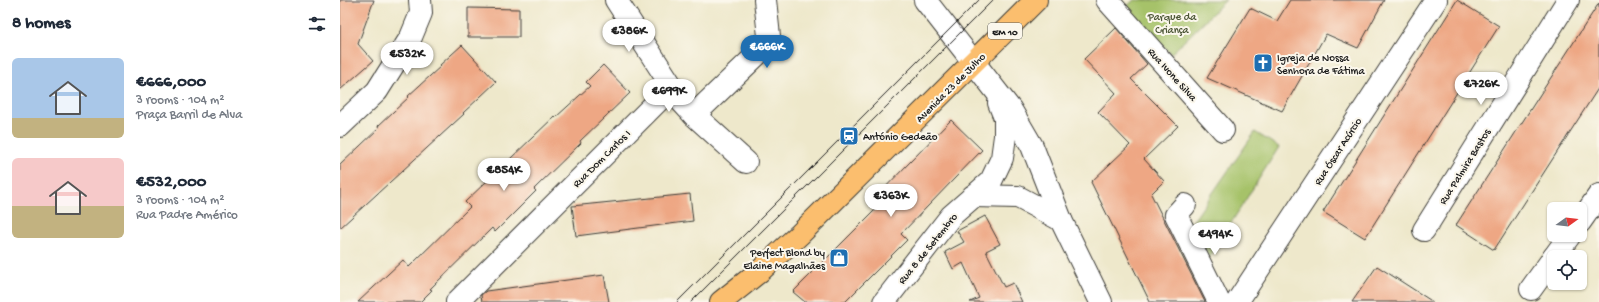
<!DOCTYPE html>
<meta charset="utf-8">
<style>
body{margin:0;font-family:"Gochi Hand",sans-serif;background:#f6f6f7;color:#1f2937;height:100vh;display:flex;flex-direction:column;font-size:15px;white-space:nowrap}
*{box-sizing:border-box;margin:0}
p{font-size:13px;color:#747a83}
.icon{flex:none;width:22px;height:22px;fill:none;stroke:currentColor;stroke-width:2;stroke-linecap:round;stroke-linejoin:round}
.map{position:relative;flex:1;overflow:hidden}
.side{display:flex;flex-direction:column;background:#fff;width:340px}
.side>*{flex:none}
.needle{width:26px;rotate:75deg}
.buttons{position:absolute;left:1207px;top:202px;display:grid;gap:8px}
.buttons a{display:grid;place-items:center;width:40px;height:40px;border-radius:6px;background:#fff;box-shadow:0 1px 3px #0004;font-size:20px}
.price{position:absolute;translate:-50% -34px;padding:0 9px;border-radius:14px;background:#fff;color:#222;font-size:13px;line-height:26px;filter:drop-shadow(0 1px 2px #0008)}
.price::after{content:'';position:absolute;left:50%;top:24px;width:12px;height:9px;margin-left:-6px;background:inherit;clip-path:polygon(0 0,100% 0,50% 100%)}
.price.active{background:#1f6fb2;color:#fff}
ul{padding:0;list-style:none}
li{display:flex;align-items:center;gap:12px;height:100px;padding:0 12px}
li span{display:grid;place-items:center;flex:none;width:112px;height:80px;border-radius:6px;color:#555}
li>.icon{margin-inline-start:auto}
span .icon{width:48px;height:48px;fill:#fffc;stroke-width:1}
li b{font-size:17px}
h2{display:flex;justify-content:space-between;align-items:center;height:48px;padding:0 12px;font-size:17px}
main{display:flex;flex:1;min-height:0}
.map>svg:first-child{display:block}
</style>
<main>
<section class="side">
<h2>8 homes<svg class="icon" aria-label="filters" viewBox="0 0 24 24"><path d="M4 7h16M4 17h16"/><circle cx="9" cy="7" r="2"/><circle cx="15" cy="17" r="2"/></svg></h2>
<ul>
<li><span style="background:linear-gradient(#a9c7e8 75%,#c2b280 0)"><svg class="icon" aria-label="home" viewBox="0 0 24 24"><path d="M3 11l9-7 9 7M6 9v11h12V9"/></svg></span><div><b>€666,000</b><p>3 rooms · 104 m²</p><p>Praça Barril de Alva</p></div></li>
<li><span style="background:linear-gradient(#f6c9c9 60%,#c2b280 0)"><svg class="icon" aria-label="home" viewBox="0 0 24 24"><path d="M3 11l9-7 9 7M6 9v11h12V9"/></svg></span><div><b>€532,000</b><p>3 rooms · 104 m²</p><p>Rua Padre Américo</p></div></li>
</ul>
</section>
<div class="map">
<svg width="1259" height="302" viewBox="0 0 1259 302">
<rect width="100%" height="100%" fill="#fbf7ec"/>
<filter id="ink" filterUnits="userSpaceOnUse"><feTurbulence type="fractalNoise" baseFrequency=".025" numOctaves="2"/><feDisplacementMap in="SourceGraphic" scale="8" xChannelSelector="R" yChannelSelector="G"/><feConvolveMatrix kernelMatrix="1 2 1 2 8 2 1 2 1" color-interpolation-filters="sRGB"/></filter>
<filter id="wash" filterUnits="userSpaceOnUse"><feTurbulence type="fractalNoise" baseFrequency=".012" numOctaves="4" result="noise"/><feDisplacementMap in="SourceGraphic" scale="16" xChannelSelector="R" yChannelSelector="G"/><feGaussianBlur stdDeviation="0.9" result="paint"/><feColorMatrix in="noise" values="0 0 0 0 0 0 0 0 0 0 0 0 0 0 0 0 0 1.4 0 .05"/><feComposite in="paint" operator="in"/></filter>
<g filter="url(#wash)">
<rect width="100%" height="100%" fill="#eee8cb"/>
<g fill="#a6c269" stroke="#616f42">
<polygon points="794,0 886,0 831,54 786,7"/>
<polygon points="915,132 939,147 869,258 851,224"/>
</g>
<g id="blocks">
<g fill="#eea784">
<polygon points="0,0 34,0 18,44 33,61 0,90"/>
<polygon points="950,0 1044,0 1018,48 986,34 942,111 867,78 910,8 937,21"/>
<polygon points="1117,0 1159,26 1025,238 983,212"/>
<polygon points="1259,3 1259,87 1154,250 1116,225"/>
<polygon points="128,8 179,9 179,37 128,37"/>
<polygon points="776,28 807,64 791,79 838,126 804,159 824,181 811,194 865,302 810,302 751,182 790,145 758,112 776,93 744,59"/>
<polygon points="122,45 156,82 123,113 124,114 0,228 0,165 39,128 38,126 69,97 68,96 101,66 100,65"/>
<polygon points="263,65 290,93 240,141 241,143 194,189 196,191 155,232 152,228 90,289 92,290 80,302 18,302 63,260 69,267 130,207 125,202 215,116 216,117 250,86 246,82"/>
<polygon points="611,120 642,150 561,234 567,240 505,302 465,302 453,292 536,209 530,203"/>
<polygon points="350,194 353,221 236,236 232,206"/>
<polygon points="645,216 660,244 646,251 664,287 673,283 682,302 630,302 639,298 623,263 613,269 605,252 624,242 617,231"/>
<polygon points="1037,266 1062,282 1093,302 1012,302"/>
<polygon points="264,275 269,302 142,302 141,295 146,291"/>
</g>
</g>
</g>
<g filter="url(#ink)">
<use href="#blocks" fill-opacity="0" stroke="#3c3b36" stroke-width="1"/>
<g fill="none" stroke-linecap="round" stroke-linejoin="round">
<g stroke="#3c3b36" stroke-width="24">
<g id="minor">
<polyline points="276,0 342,102 354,115 406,162"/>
<polyline points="585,0 671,110 692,146 721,220 761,302"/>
<polyline points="767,0 883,130"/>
<polyline points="354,115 426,46 429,36 425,0"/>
<polyline points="0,126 37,91 71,37 81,13 80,0"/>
<polyline points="633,196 678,197 721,220"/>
<polyline points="845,205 836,215 879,302"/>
<polyline points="1240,222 1259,195"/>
<polyline points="1084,230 1228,0"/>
<polyline points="1214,257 1230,235"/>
<polyline points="1191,289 1214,257"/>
<polyline points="117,302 332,87"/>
<polyline points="544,302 611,216 651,181 662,158 665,136 665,118 659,103"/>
<polyline points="897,302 1096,0"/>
</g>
</g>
<g stroke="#3c3b36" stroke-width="24">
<polyline id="major" points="381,302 420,271 460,234 696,0"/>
</g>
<use href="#minor" stroke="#fff" stroke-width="22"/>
<use href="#major" stroke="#fbbe6e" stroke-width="22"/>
<g stroke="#1c1c1c" stroke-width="1">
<polyline points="337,302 639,0"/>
<polyline points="351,302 653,0"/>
</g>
</g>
</g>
<defs>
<g id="church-square" transform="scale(1)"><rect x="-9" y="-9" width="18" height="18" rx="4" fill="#1f6fb2" stroke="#fbf7ec"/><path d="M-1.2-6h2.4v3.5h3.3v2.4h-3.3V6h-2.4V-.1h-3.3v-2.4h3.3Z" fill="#fff"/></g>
<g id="station-square" transform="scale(1)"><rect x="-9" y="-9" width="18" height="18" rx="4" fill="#1f6fb2" stroke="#fbf7ec"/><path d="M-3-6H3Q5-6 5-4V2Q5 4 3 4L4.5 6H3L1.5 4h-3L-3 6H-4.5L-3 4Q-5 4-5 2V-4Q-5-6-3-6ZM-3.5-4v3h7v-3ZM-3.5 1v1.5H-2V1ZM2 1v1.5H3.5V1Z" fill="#fff"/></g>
<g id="shop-square" transform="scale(1)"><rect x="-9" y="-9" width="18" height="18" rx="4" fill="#1f6fb2" stroke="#fbf7ec"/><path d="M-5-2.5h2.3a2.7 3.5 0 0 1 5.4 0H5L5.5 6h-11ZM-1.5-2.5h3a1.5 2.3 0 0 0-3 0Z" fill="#fff"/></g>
</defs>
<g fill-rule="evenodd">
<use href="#church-square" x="923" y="63"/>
<use href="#station-square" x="509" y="136"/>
<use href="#shop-square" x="499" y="258"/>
</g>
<g text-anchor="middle" stroke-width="4" stroke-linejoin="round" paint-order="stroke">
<rect fill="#fbf7ec" stroke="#5f5e5a" stroke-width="1" x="648" y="23" width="34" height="16" rx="3"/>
<g font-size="10" font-weight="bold" fill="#1c1c1c">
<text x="665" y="35">EM 10</text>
</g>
<g font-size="11" fill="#4c5637" stroke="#fbf7ec">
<text x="832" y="20">Parque da<tspan x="832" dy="13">Criança</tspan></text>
</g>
<g font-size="11" fill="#1c1c1c" stroke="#fbf7ec" text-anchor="start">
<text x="937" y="61">Igreja de Nossa<tspan x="937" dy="13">Senhora de Fátima</tspan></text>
<text x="523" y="140">António Gedeão</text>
<text x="485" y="256" text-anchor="end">Perfect Blond by<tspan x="485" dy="13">Elaine Magalhães</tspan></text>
</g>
<g font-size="11" fill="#1c1c1c" stroke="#fbf7ec">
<text transform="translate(833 74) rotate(48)" y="4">Rua Ivone Silva</text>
<text transform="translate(610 87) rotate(-45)" y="4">Avenida 23 de Julho</text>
<text transform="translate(997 151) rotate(-57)" y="4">Rua Óscar Acúrcio</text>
<text transform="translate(261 158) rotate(-45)" y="4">Rua Dom Carlos I</text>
<text transform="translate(1124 166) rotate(-58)" y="4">Rua Palmira Bastos</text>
<text transform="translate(587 248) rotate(-51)" y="4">Rua 8 de Setembro</text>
</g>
</g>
</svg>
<div class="buttons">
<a><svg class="needle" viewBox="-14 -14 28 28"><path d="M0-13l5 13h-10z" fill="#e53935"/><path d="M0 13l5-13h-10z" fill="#747a83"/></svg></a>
<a><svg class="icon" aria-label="locate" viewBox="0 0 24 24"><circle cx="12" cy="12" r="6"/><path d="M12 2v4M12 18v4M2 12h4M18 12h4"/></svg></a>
</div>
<b class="price" style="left:289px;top:53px">€386K</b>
<b class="price active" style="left:427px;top:69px">€666K</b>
<b class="price" style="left:67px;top:76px">€532K</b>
<b class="price" style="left:1141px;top:106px">€726K</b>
<b class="price" style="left:329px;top:113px">€699K</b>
<b class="price" style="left:164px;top:192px">€854K</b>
<b class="price" style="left:551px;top:218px">€363K</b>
<b class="price" style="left:875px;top:256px">€494K</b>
</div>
</main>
